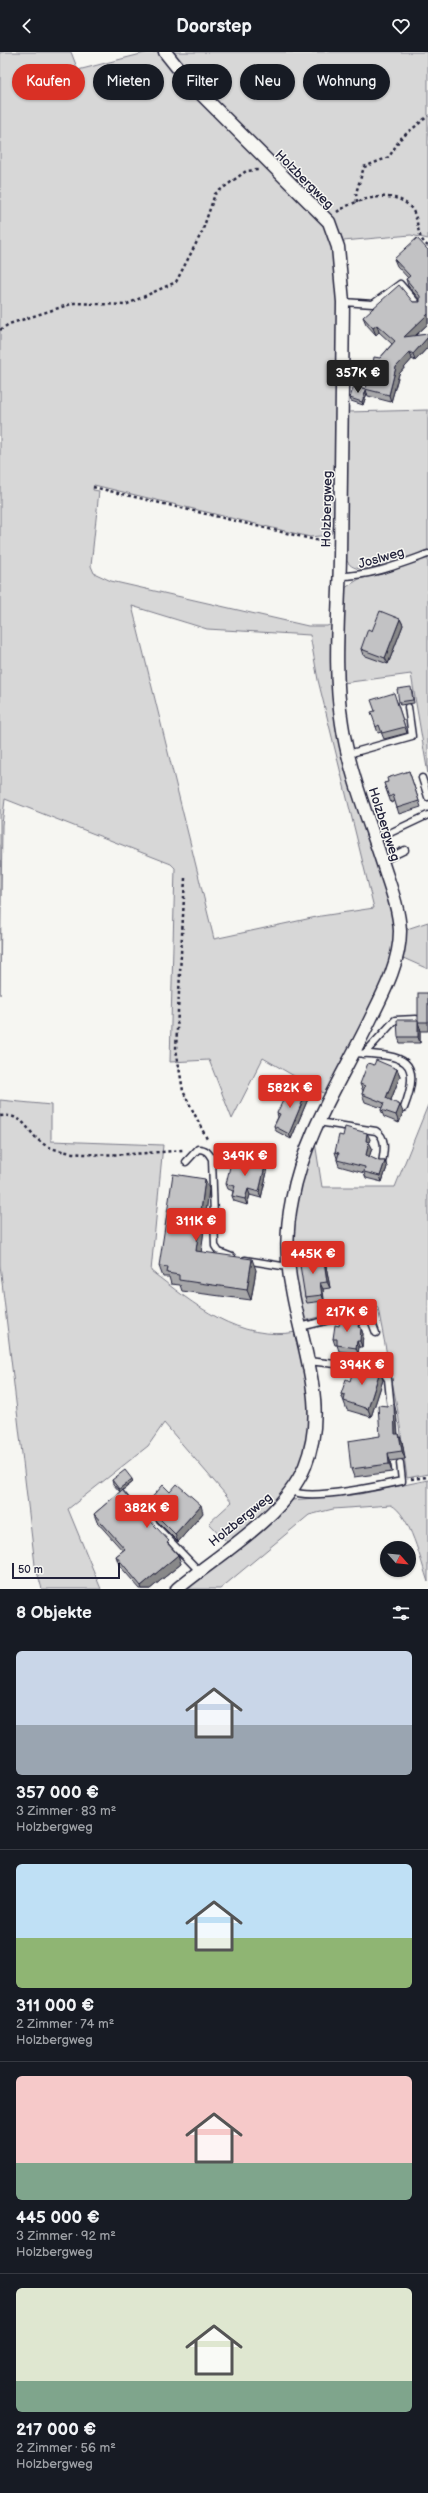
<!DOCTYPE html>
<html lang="de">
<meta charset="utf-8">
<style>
body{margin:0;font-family:"Balsamiq Sans",sans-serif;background:#20242c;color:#f1f3f6;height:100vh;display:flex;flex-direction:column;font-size:15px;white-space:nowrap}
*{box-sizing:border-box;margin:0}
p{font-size:13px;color:#9ea1a6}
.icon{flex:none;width:22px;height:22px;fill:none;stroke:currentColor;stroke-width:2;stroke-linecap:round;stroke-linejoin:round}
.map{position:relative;height:1537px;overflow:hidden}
.side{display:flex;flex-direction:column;background:#171b24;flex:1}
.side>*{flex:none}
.top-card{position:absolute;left:12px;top:12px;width:404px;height:36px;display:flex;gap:8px}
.needle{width:26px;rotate:117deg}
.buttons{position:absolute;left:380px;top:1489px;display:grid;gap:8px}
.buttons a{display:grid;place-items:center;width:36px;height:36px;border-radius:50%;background:#171b24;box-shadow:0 1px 3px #0004;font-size:20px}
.scale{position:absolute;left:12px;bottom:10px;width:108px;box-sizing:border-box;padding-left:4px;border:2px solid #22223b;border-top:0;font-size:11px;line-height:14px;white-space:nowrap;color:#22223b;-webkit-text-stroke:3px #f6f6f2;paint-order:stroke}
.price{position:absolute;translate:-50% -34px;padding:0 9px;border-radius:4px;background:#d93025;color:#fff;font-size:13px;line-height:26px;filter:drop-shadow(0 1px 2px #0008)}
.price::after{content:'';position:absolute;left:50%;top:24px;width:12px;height:9px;margin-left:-6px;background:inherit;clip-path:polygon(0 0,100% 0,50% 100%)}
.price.on{background:#222;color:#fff}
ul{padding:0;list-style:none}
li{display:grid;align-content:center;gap:8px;height:212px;padding:0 16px}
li+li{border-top:1px solid #363941}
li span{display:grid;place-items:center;height:124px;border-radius:6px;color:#555}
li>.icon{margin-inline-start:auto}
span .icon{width:72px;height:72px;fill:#fffc;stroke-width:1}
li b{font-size:17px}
h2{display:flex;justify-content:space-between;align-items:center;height:48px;padding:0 16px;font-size:17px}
.tag{padding:0 14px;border-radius:18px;background:#171b24;box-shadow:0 1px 3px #0004;font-size:14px;line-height:36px}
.tag.on{background:#d93025;color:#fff}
header{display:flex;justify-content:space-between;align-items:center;height:52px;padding:0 16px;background:#171b24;font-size:18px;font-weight:700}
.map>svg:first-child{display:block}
</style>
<header><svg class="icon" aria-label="back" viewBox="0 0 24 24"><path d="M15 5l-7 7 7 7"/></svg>Doorstep<svg class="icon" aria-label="heart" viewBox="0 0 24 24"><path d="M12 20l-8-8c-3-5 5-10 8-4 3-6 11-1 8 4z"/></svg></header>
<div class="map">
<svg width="428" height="1537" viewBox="0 0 428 1537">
<rect width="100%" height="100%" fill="#f6f6f2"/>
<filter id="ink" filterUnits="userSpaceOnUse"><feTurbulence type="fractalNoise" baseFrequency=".025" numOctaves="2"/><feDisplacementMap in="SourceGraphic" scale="8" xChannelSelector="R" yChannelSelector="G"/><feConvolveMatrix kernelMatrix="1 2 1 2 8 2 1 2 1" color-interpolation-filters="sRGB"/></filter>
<g filter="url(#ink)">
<g fill="#d7d7d7" stroke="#7c7c89" fill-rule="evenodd">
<path d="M0 0H71L78 18 149 0H160L314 160C334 189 334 196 338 231L334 479 329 483 310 485 94 433 93 438 99 439 91 514 94 521 111 529 308 574H327L332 572 334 643 392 856 395 877 392 900 384 925 327 1043 263 1006 232 1067 209 1008 170 1010 175 816 171 812 5 747 2 773 0 943ZM132 554 207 577 310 583 318 628 374 856 321 864 214 887Z"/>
<polygon points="173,0 428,0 428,187 411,183 343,189 339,178 322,153 192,25"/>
<path d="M428 358V498C411 505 352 534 345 504L347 360Z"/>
<polygon points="428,505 428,722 411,622 343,631 345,536 359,527 385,521"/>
<polygon points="428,870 428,917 401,905 404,878"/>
<path d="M0 1048 51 1053V1089L163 1093 151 1219C195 1253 238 1290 297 1280 313 1346 323 1392 277 1450 265 1466 244 1478 228 1491L209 1471 232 1450 164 1371 148 1394 68 1457 101 1537H42L35 1513 0 1213Z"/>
<path d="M428 1053V1422L407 1426 398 1360 378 1256 369 1253 303 1269C300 1251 295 1231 293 1212 288 1170 301 1129 315 1090L322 1135H395Z"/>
<path d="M428 1428V1530C421 1510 410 1462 391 1453L333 1457 309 1463 220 1537H184L292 1448 360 1442Z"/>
</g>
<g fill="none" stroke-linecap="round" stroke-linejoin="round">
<g stroke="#22223b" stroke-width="9">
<g id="lane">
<polyline points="343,250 373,252 400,232 419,254"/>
<polyline points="342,326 368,334"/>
<path d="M339 524C371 524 398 513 428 502"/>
<polyline points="348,702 412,684 408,655"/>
<polyline points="422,726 428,745"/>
<polyline points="375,788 428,763"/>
<polyline points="382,809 405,798"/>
<path d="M354 1001C398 1004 425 1002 404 1056"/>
<polyline points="364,1002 395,968 416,967"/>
<path d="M318 1070 376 1079C387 1086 384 1099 382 1111"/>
<path d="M186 1110 198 1097C206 1097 209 1101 212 1107L215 1194 219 1200 232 1205"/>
<polyline points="245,1208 288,1215"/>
<polyline points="300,1275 350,1263 363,1264 371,1268 376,1281"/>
<polyline points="308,1309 381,1317 388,1327 391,1357"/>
<path d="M292 1439C310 1449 379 1434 402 1429L400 1411"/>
<polyline points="151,1469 199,1519"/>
</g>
</g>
<g stroke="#22223b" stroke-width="15">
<path id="street" d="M165 0 188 29 329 170 338 195 343 250C342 335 341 421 340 506 339 562 333 617 342 672 349 720 368 766 383 812 390 834 399 856 400 879 400 909 385 938 372 964 344 1023 304 1082 292 1148 286 1177 286 1208 292 1237 302 1297 329 1354 305 1414 284 1465 219 1502 177 1537"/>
</g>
<g stroke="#22223b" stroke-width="2.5" stroke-dasharray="3 3" stroke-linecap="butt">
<polyline points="357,150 356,141 364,115 389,105 400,87 428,64"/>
<path d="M337 160C355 147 398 134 413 159 420 171 415 184 428 194"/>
<polyline points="0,278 9,272 74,251 125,253 176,230 202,180 215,142 246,119 259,118"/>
<polyline points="93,435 328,491"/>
<polyline points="185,826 176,997 183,1039 208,1089"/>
<path d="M0 1064C29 1061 26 1085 49 1095 77 1108 150 1101 183 1098"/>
<polyline points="411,1427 428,1425"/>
</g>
<use href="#lane" stroke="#f6f6f2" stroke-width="6"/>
<use href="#street" stroke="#f6f6f2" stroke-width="12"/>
</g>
<g fill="#a7a7a9" stroke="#22223b">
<polygon points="428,198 428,272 415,284 428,282 428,295 415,309 412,307 399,322 391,350 368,344 367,341 363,353 351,349 350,346 365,337 380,306 392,292 379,280 376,283 366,272 363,265 413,250 420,250 420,248 408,234 406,227 408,226 397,214 394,207"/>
<polygon points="400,567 403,573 388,612 363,603 361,597 372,579"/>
<polygon points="412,638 414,651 400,653 399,650"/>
<polygon points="396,647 407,681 384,687 381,680 378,681 376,675 375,659"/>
<polygon points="409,719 421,755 399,762 395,749 391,751 384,731 388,730"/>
<polygon points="428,941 428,979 421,979 420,976 420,991 400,991 398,985 418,968"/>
<polygon points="397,1017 400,1024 391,1048 403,1060 399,1071 384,1065 381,1058 382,1056 365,1050 362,1042 363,1039 360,1032"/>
<polygon points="306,1041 308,1047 291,1087 276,1079 274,1074 278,1065 277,1061"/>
<polygon points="343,1084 370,1087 369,1090 372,1096 369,1105 379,1109 385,1109 387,1115 382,1130 366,1126 364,1121 339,1114 337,1108 337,1106 335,1100"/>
<polygon points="265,1114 267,1120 261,1146 250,1143 247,1153 234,1149 232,1144 233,1139 228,1137 226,1132"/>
<polygon points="205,1127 209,1137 201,1200 256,1218 251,1248 182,1239 180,1233 171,1232 169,1225 163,1225 159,1214"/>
<polygon points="323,1202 325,1208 330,1236 323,1237 324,1249 307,1251 305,1245 303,1213"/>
<polygon points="359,1270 363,1282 362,1295 359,1295 358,1302 339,1299 337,1293 335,1293 333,1287 339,1274"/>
<polygon points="380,1319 383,1328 371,1365 347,1358 341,1342 350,1329 358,1324"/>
<polygon points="396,1359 398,1382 402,1389 405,1407 390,1409 392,1420 354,1425 351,1417 380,1384"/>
<polygon points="112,1428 133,1430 123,1438 140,1459 170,1440 203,1461 178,1490 154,1466 150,1465 148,1467 178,1503 181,1512 150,1537 140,1537 119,1513 116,1504 123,1499 97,1470 94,1462 120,1440 113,1432"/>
</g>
<g fill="#888889" stroke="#22223b">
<polygon points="428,262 428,272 406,292 404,285"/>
<polygon points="377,273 379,280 376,283 373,276"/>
<polygon points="428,285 428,295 415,309 413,302"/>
<polygon points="410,300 412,307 399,322 391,350 389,343 396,315"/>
<polygon points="366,338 367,341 363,353 362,350"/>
<polygon points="400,567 403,573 388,612 385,606"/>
<polygon points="418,970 420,976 420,991 418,985"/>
<polygon points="397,1017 400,1024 389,1053 386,1046"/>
<polygon points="306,1041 308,1047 291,1087 289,1082"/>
<polygon points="400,1053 403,1060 399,1071 396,1063"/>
<polygon points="367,1081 370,1087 368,1095 366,1089"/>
<polygon points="369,1090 372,1096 368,1109 366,1103"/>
<polygon points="385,1109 387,1115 382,1130 380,1124"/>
<polygon points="265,1114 267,1120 261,1146 259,1140"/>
<polygon points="205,1127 209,1137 200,1210 196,1199"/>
<polygon points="248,1137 250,1143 247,1153 245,1147"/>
<polygon points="323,1202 325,1208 330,1236 327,1230"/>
<polygon points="252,1207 256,1218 251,1248 247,1238"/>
<polygon points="320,1231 323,1237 324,1249 322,1243"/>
<polygon points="359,1270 361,1276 358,1275"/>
<polygon points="361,1276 363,1282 362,1295 360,1289"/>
<polygon points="357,1289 359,1295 358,1302 356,1296"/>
<polygon points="380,1319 383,1328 371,1365 368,1357"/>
<polygon points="394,1352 396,1359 398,1390 395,1382"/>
<polygon points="399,1382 402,1389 405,1407 402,1399"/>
<polygon points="388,1401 390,1409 392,1420 389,1412"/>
<polygon points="132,1427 133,1430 120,1440 119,1437"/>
<polygon points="201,1453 203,1461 178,1490 175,1482"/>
<polygon points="147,1457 150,1465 147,1470 144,1462"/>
<polygon points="178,1503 181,1512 150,1537 142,1537 141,1534"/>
</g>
<g fill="#c2c2c4" stroke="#22223b">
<polygon points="417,186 428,198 428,262 404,285 428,282 428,285 413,302 410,300 396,315 389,343 365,337 370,328 374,305 380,306 395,289 377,273 373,276 363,265 399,233 413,250 420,250 420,244 406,227 410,224 394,207"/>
<polygon points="354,333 365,337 366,338 362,350 350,346"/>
<polygon points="380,559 400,567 385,606 361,597 368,577 372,579"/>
<polygon points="411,635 413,648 399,650 397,637"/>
<polygon points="394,641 405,675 382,681 379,673 376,675 371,660 375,659 371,648"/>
<polygon points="409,719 419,749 397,756 393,743 389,745 384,731 388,730 387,726"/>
<rect x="418" y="941" width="10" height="29"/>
<polygon points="397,968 418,968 418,985 398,985"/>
<polygon points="376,1008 397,1017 386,1046 400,1053 396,1063 381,1058 384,1051 362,1042 365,1034 360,1032 368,1011 374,1013"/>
<polygon points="290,1034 306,1041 289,1082 274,1074 280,1062 277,1061"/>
<polygon points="345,1075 367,1081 366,1089 369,1090 366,1103 379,1109 385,1109 380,1124 364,1120 365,1115 337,1108 339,1101 335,1100 339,1083 343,1084"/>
<polygon points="232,1106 265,1114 259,1140 248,1137 245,1147 232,1144 235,1134 226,1132"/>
<polygon points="173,1122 205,1127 196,1199 252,1207 247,1238 179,1228 179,1223 167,1221 168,1215 159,1214"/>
<polygon points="323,1202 327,1230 320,1231 322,1243 305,1245 300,1213 303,1213 302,1206"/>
<polygon points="340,1267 359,1270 358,1275 361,1276 360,1289 357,1289 356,1296 337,1293 337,1287 333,1287 335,1273 339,1274"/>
<polygon points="362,1311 377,1314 380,1319 368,1357 344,1349 345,1343 341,1342 346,1327 350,1329 352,1322 358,1324"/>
<polygon points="394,1352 395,1382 399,1382 402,1399 388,1401 389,1412 351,1417 348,1389 380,1384 378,1353 388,1354"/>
<polygon points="125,1418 132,1427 119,1437 112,1428"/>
<polygon points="177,1432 201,1453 175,1482 151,1458 147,1457 144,1462 169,1489 167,1491 178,1503 141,1534 116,1504 125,1497 94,1462 122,1438 140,1459 163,1433 170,1440"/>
</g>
</g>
<g text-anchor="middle" stroke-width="3" stroke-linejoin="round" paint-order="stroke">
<g font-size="13" fill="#22223b" stroke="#f6f6f2">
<text transform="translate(305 127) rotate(45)" y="5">Holzbergweg</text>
<text transform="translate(326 457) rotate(-89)" y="5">Holzbergweg</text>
<text transform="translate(381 505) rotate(-16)" y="5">Joslweg</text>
<text transform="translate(385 772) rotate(72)" y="5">Holzbergweg</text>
<text transform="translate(240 1467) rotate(-39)" y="5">Holzbergweg</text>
</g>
</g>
</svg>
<div class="buttons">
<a><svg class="needle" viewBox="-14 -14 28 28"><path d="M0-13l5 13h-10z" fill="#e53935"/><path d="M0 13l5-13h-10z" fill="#9ea1a6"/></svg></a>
</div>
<div class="scale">50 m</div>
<b class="price on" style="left:358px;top:342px">357K €</b>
<b class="price" style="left:290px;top:1057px">582K €</b>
<b class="price" style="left:245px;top:1125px">349K €</b>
<b class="price" style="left:196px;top:1190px">311K €</b>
<b class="price" style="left:313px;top:1223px">445K €</b>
<b class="price" style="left:347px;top:1281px">217K €</b>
<b class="price" style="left:362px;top:1334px">394K €</b>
<b class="price" style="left:147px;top:1477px">382K €</b>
<div class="top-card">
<a class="tag on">Kaufen</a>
<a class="tag">Mieten</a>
<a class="tag">Filter</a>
<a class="tag">Neu</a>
<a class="tag">Wohnung</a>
</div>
</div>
<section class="side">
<h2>8 Objekte<svg class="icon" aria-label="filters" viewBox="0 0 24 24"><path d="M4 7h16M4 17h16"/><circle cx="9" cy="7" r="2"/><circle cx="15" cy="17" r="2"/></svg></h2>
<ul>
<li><span style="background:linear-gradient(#c9d6e8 60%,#9aa5b1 0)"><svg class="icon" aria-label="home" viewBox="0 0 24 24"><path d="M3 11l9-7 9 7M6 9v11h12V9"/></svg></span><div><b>357 000 €</b><p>3 Zimmer · 83 m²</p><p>Holzbergweg</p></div></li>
<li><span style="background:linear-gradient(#bfe0f5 60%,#8fb573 0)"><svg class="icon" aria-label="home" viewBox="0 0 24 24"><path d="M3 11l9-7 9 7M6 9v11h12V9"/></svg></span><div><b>311 000 €</b><p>2 Zimmer · 74 m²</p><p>Holzbergweg</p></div></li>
<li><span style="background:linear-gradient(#f6c9c9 70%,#7fa58c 0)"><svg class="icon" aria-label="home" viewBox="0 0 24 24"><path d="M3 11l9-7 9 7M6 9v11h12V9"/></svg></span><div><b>445 000 €</b><p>3 Zimmer · 92 m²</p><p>Holzbergweg</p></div></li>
<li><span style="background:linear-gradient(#dfe7d0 75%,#7fa58c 0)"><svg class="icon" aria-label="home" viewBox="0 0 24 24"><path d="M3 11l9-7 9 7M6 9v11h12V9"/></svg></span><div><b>217 000 €</b><p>2 Zimmer · 56 m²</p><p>Holzbergweg</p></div></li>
</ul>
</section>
